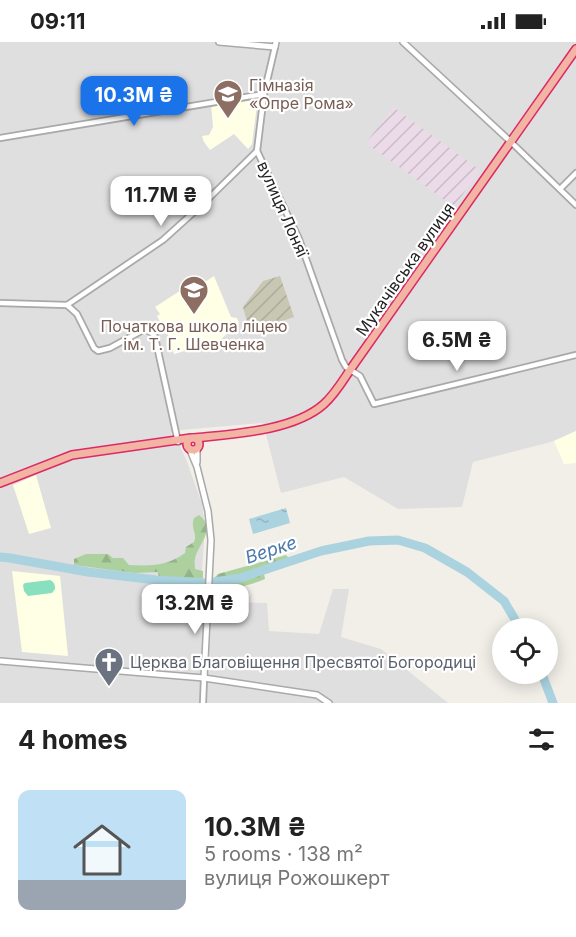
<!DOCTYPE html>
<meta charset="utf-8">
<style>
body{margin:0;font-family:Inter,sans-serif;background:#f6f6f6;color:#222;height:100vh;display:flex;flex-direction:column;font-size:22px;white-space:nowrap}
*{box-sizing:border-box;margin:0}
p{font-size:20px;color:#767676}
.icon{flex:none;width:33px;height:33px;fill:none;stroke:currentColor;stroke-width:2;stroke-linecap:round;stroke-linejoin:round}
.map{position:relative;height:661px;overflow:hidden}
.side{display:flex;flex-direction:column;background:#fff;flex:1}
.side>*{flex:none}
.controls{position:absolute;left:492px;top:576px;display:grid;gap:12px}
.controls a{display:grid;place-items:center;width:66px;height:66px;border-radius:50%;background:#fff;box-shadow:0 3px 15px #0003;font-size:30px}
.price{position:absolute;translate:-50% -51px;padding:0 14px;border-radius:12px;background:#fff;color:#222;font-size:20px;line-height:39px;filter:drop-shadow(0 2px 3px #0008)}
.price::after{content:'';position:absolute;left:50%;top:36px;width:18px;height:14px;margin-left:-9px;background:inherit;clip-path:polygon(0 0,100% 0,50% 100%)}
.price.selected{background:#1a73e8;color:#fff}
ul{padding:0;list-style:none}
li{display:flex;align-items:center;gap:18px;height:150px;padding:0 18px}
li span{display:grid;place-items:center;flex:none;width:168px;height:120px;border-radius:12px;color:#555}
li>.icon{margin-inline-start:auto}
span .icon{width:72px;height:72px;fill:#fffc;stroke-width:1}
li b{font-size:26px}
h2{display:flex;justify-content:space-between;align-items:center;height:72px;padding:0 18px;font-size:26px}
.status{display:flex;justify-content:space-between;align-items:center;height:42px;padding:0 30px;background:#fff;direction:ltr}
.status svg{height:16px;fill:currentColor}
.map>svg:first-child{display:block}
</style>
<div class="status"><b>09:11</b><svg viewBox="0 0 49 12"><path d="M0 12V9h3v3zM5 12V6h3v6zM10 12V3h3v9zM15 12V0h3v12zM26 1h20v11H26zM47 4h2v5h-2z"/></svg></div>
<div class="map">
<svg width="576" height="661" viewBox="0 0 576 661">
<defs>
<pattern id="industrial-furrows" width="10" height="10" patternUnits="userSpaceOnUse" patternTransform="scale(1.5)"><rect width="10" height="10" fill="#ebdbe8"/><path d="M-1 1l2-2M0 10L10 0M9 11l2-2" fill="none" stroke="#c9bcc7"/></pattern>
<pattern id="construction-furrows" width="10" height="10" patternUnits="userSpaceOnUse" patternTransform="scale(1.5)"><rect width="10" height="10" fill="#c7c7b4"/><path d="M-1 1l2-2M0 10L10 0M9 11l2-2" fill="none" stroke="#abab9a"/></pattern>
<pattern id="forest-firs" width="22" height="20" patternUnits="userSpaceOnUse" patternTransform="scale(1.5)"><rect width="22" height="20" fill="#add19e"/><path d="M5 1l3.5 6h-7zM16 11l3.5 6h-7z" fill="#95b388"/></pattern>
<pattern id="water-ripples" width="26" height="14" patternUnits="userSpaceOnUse" patternTransform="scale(1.5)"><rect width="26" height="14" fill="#aad3df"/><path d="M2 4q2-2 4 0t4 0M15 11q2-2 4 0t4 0" fill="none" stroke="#92b5bf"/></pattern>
</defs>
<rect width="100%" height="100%" fill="#f2efe9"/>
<polygon fill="#e0dfdf" points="0,0 576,0 576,389 551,400 473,420 462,465 398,467 344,435 281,451 263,381 181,388 171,391 172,402 180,404 186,417 202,462 205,484 200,557 209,560 267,561 269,589 319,592 333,547 349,547 341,595 381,607 448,661 0,661"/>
<polygon fill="url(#industrial-furrows)" points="393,65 480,128 454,165 366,101"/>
<g fill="#ffffe5">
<polygon points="258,55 252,102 248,107 234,92 210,108 204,100 202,94 209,93 213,85 211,62"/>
<polygon points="214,234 231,275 237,276 239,281 219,299 174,312 164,280 161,282 157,274 160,272 155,265 192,241 196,246"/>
<polygon points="576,389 576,421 564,422 554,399"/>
<polygon points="36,433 51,486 29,492 13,443"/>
<polygon points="12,529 60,534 68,614 22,610"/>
</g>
<polygon fill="url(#construction-furrows)" points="280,234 294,275 250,290 243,265 263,239"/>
<g fill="url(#forest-firs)">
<path d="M199 473C218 487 197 503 195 517 194 520 195 524 195 527L203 529V536L196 539 191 547 160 544 158 530 134 531 74 523V517L86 512H108L113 516H123L129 523C151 524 167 524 185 511L186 505 194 500C198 491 190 487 194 476Z"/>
<path d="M286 513 289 516 263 526 265 537C248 544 231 548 212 547L213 537 218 532Z"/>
</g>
<path fill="#88e0be" d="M50 538C54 540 55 542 55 547L52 551 28 554 24 549 23 543 25 541Z"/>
<polygon fill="url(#water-ripples)" points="286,466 290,481 253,492 249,477"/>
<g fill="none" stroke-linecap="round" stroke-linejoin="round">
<g stroke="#aad3df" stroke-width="9">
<polyline points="0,515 10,516 88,530 156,538 208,541 240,536 321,509 369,499 398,498 425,506 467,530 504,559 520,586"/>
<polyline points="542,632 553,661"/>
</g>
<g stroke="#a9a9a9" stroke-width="8">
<g id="minor">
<polyline points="275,5 264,52 257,109 299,197 342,318 346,325 360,334 374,362 576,313"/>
<polyline points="0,96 264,52"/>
<polyline points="511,100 576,163"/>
<polyline points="560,147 576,131"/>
<polyline points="0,261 67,263 163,198 204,161 257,109"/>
<polyline points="67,263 77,272 94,306 98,309 110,306 143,288 147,288 152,291 155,295 178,400"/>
<polyline points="203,661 204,636"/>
</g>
</g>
<g stroke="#a9a9a9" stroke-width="8">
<g id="tertiary">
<polyline points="219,0 275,5 276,0"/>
<polyline points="403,0 511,100"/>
<polyline points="197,407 197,420"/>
<polyline points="190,408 197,425 208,469 211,498 204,636"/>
<polyline points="0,619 204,636 317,653 329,661"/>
</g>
</g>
<g stroke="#dc2a67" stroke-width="10">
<g id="trunk">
<circle cx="193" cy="402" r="6"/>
<path d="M194 396C233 392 294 389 324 362 335 352 342 340 350 328L576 7"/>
<polyline points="0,441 72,413 191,396"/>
</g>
</g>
<use href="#minor" stroke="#fff" stroke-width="4.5"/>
<use href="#tertiary" stroke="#fff" stroke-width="5"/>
<use href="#trunk" stroke="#f2b4a3" stroke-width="7"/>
</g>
<defs>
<g id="school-pin" transform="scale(1.5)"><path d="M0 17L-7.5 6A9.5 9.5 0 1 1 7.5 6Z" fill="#8d6e63" stroke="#fff"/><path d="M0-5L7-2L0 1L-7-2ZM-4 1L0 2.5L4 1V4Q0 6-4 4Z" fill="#fff"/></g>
<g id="church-pin" transform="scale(1.5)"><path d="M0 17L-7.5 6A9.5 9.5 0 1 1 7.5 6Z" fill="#6b7280" stroke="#fff"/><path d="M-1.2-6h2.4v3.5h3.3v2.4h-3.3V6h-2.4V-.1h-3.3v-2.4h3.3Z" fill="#fff"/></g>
</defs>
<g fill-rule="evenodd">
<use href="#school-pin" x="228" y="52"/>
<use href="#school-pin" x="194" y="248"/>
<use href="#church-pin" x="109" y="620"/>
</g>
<g text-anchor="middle" stroke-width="4.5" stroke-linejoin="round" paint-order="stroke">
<g font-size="16" fill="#785e54" stroke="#fff" text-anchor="start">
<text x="249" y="49">Гімназія<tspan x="249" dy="18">«Опре Рома»</tspan></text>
<text x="194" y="290" text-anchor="middle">Початкова школа ліцею<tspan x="194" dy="18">ім. Т. Г. Шевченка</tspan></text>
</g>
<g font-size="16" fill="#222" stroke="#fff">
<text transform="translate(283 167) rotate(66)" y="6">вулиця Лоняї</text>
<text transform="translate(405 227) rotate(-55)" y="6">Мукачівська вулиця</text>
</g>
<g font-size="16" fill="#5b616d" stroke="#fff" text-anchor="start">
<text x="130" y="626">Церква Благовіщення Пресвятої Богородиці</text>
</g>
<g font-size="18" font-style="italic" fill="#4a7aab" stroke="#fff">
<text transform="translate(271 508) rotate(-18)" y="6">Верке</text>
</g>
</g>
</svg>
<div class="controls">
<a><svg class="icon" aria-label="locate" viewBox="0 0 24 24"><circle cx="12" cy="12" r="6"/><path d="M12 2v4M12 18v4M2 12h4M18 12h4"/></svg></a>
</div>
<b class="price selected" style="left:134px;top:85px">10.3M ₴</b>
<b class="price" style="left:161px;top:185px">11.7M ₴</b>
<b class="price" style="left:457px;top:330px">6.5M ₴</b>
<b class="price" style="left:195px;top:593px">13.2M ₴</b>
</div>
<section class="side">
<h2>4 homes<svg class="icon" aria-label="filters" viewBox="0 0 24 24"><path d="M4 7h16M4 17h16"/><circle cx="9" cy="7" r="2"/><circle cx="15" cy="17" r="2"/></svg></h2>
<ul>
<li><span style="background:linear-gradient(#bfe0f5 75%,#9aa5b1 0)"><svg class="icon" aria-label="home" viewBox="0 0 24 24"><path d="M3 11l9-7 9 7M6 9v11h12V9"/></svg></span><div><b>10.3M ₴</b><p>5 rooms · 138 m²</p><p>вулиця Рожошкерт</p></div></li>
</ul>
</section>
